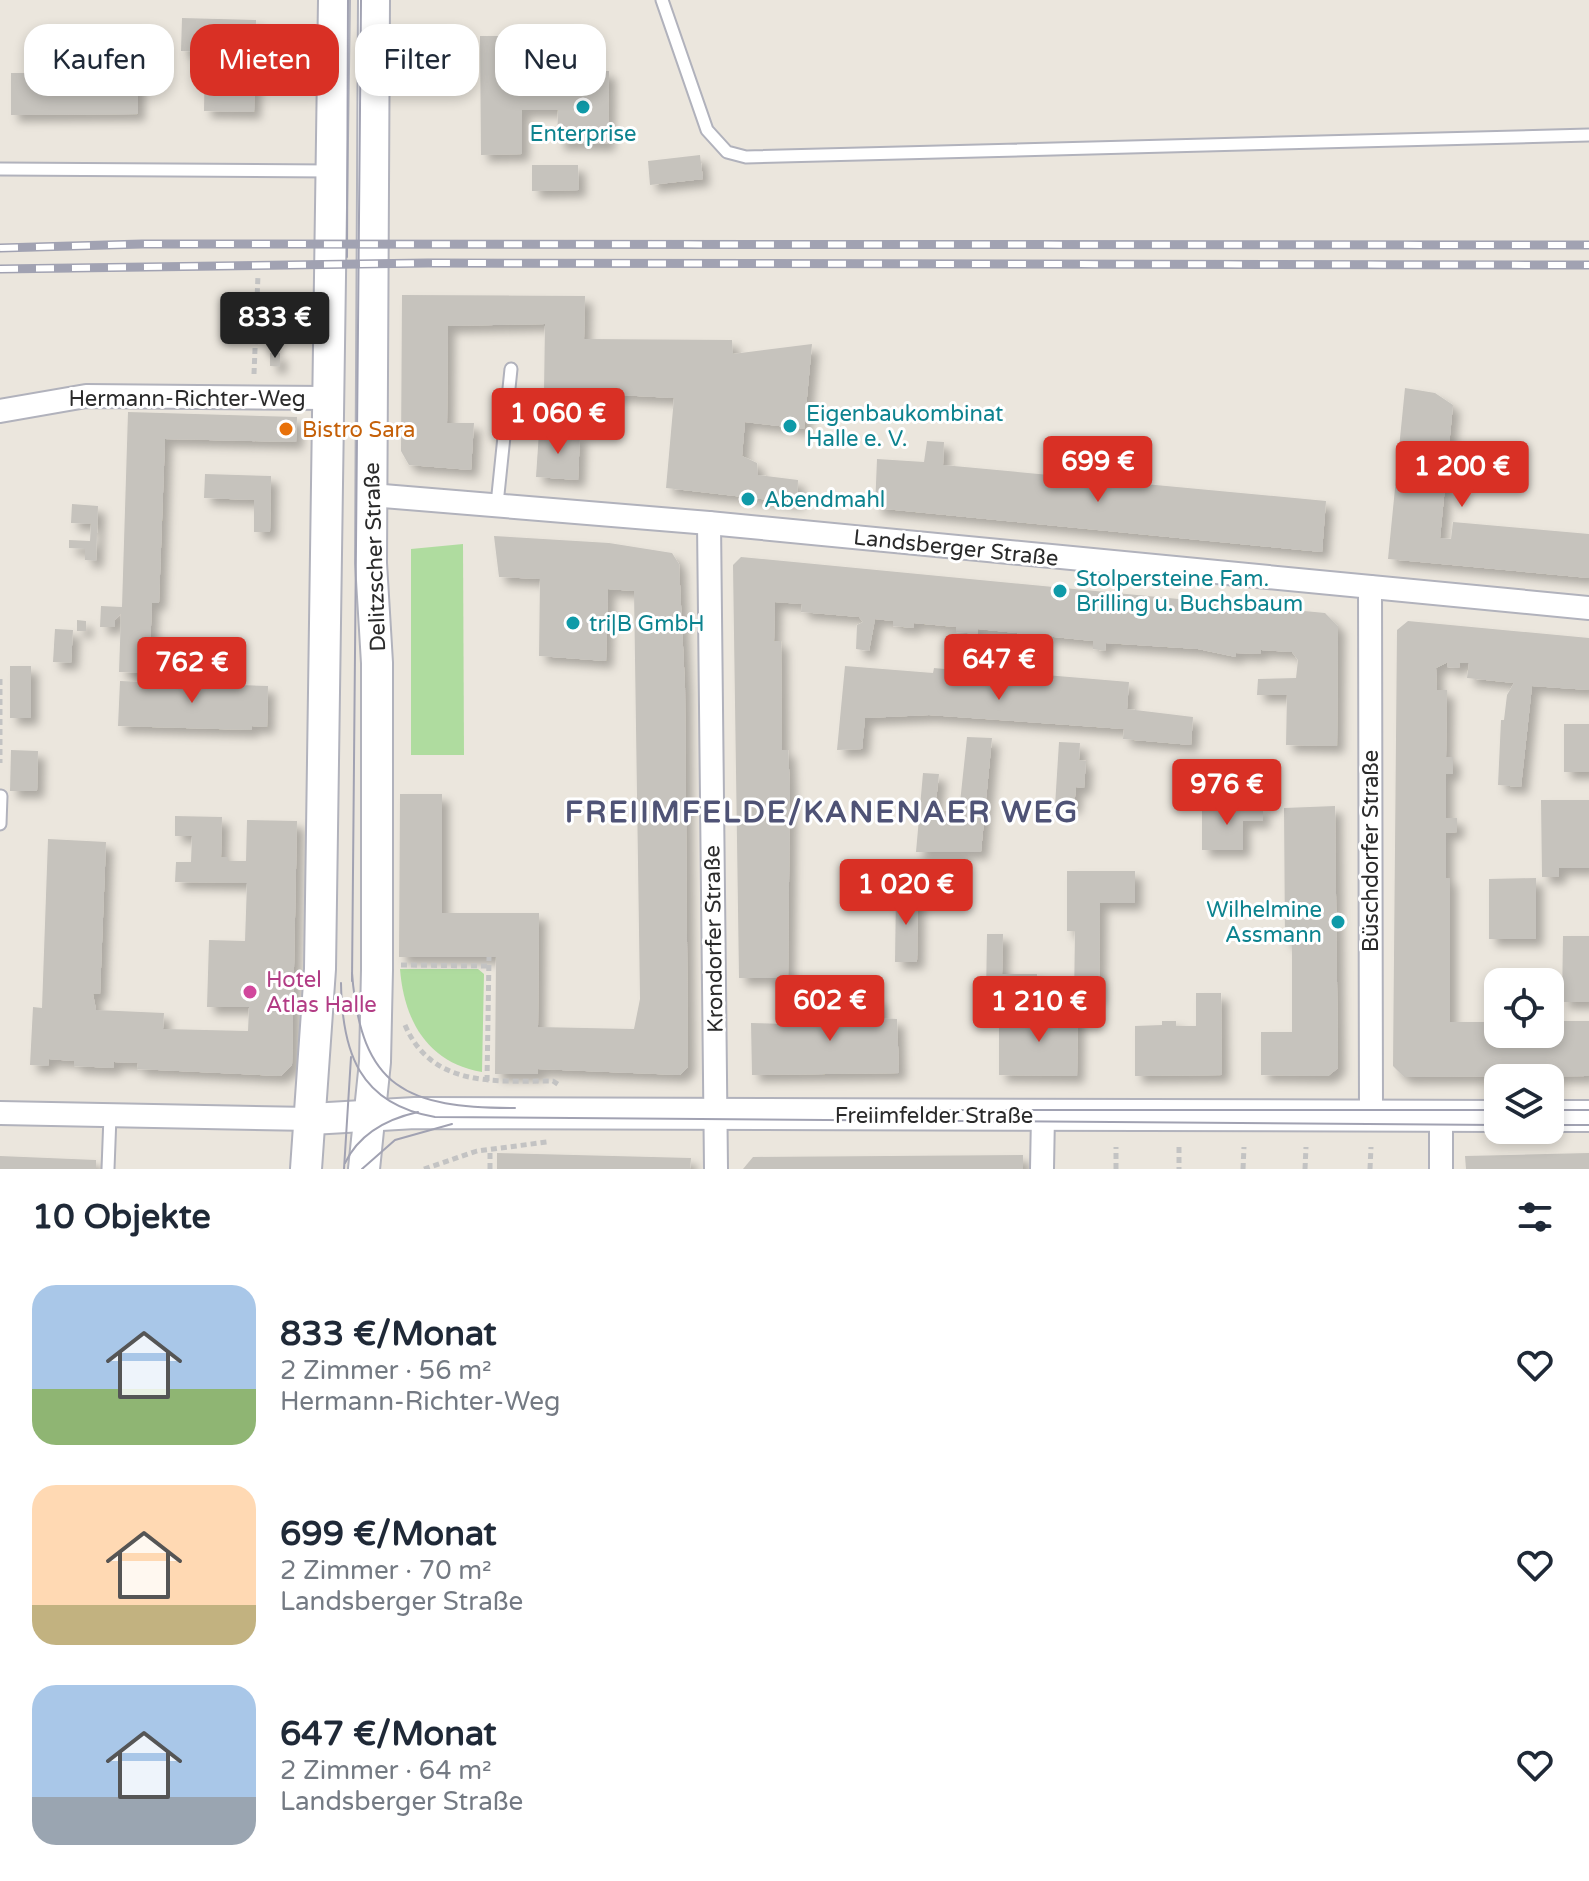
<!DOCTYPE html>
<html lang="de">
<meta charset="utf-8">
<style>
body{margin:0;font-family:"Varela Round",sans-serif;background:#f6f6f7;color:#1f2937;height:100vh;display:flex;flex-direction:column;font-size:30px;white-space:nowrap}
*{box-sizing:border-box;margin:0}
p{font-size:26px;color:#747a83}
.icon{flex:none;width:44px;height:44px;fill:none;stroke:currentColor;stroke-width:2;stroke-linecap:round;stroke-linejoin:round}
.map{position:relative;height:1169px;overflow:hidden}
.sheet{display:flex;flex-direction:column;background:#fff;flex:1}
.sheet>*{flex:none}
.hud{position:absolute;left:24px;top:24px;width:800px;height:72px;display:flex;gap:16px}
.tools{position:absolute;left:1484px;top:968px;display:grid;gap:16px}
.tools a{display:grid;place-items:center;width:80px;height:80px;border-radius:16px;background:#fff;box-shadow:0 4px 12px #0003;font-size:40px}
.price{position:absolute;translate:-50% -68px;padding:0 18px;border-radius:8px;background:#d93025;color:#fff;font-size:26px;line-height:52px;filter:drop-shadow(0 2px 4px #0008)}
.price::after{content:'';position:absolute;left:50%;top:48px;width:24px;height:18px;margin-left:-12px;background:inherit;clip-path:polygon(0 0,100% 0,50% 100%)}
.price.on{background:#222;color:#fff}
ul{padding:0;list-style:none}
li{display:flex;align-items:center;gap:24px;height:200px;padding:0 32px}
li span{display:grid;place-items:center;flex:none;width:224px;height:160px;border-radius:24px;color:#555}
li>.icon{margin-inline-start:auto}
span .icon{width:96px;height:96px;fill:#fffc;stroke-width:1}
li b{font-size:34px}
h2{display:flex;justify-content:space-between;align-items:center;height:96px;padding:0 32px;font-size:34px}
.chip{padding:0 28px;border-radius:24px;background:#fff;box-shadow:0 4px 12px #0003;font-size:28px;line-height:72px}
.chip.on{background:#d93025;color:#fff}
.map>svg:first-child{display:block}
</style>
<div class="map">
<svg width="1589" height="1169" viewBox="0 0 1589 1169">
<defs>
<filter id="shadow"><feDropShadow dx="7" dy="7" stdDeviation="4" flood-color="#0004"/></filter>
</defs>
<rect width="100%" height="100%" fill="#ebe6dd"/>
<g fill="#afdc9f">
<polygon points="463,544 464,755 411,755 411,549"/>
<path d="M400 969H478L484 974 482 1072C428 1063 404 1021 400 969Z"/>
</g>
<g fill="#c6c3bd" filter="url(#shadow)">
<polygon points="182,18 256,20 254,112 204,111 205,52 181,51"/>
<polygon points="480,36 521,36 522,80 558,80 558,71 609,71 608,144 557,143 558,110 522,110 522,154 481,155"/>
<polygon points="11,73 138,73 138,114 11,115"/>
<polygon points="700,155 703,179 650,185 648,161"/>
<polygon points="532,165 578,165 579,190 532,191"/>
<polygon points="402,295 585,296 584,339 732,340 733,354 812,344 804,429 745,422 742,456 757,463 758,475 798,480 797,503 666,488 674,398 544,391 545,324 448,326 447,423 474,423 471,470 409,465 401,451"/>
<polygon points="270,353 280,353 280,367 270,366"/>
<polygon points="1405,388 1435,393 1453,405 1440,538 1451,539 1453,522 1589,534 1589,578 1388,559"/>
<polygon points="128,412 297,417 296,442 165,439 159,603 152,603 149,673 119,672 121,614 115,620 115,627 100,627 101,606 122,607"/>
<polygon points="539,432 580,435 578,480 536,477"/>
<polygon points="927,441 944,442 943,465 1326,501 1322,552 875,508 877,459 924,462"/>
<polygon points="205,474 271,476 270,532 254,532 254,500 204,498"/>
<polygon points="72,504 98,506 96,561 85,560 85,549 69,548 69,540 90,541 91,524 71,523"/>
<polygon points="494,536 609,543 672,553 679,564 685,687 688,1067 680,1075 538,1069 538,1074 495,1074 496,957 399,957 400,794 442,794 442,913 539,913 538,1027 634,1029 640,999 634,591 608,589 606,661 539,656 540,579 499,577"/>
<polygon points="741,557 1325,613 1338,626 1337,746 1286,745 1287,695 1257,695 1258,679 1296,678 1298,660 1292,652 1261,650 1260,654 1236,653 1236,657 1198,649 1106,643 1105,651 1093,649 1093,641 978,629 978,634 956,632 956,627 914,623 914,628 893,626 893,621 875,619 869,651 856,649 857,625 863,622 859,617 801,612 802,604 775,602 774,641 781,641 782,750 788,750 790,787 788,978 739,978 733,565"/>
<polygon points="77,620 86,621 86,631 77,631"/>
<polygon points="1408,621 1589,638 1589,690 1532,686 1521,787 1498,785 1501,720 1504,720 1507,695 1514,683 1467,678 1469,663 1460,663 1459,668 1447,667 1448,662 1436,668 1437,690 1447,690 1446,757 1453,757 1453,774 1446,774 1446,818 1457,818 1457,832 1446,833 1446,878 1450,878 1450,1022 1498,1022 1498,1034 1550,1034 1550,1021 1589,1021 1589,1076 1404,1077 1393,1066 1397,630"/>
<polygon points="55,629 73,630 71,663 53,662"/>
<rect x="10" y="666" width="21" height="52"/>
<polygon points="845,666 933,673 934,668 998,674 998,671 1129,682 1127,709 1193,717 1191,745 1123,739 1124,729 929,715 865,718 862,749 837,750"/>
<polygon points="171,675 204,676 204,684 268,686 267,727 252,726 252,730 118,726 120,681 171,683"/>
<rect x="1564" y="724" width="25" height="48"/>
<polygon points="967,737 992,738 981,852 916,852 923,773 939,774 935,810 959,812"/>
<polygon points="1059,742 1080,743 1079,760 1086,761 1084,788 1076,787 1074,807 1055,806"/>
<polygon points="11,750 38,751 37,791 10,791"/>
<polygon points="1541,800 1589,800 1589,868 1559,868 1559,877 1542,877"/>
<polygon points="1335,806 1338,1068 1328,1076 1261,1075 1261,1032 1292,1032 1292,942 1285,942 1284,808"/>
<polygon points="1202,807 1263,807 1263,821 1243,821 1243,850 1202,850"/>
<polygon points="175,816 222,817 221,857 228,857 228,861 246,861 247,820 297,821 292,1065 281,1076 137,1069 138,1063 114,1062 114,1068 74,1066 74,1061 49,1059 48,1066 30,1065 33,1007 42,1008 48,839 106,842 100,994 93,994 96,1010 164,1013 163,1029 248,1031 249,1007 207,1007 209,940 245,941 247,883 175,882 176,862 191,862 192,836 175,836"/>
<polygon points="1067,871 1135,871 1135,903 1100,903 1099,998 1074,998 1075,931 1067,931"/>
<polygon points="1536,878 1536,939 1489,939 1489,879"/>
<polygon points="896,891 918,892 917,962 895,962"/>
<polygon points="987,934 1003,934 1002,974 1037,974 1038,995 986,995"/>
<polygon points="1563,936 1589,936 1589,1002 1562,1002"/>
<polygon points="1196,993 1221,993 1222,1075 1135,1076 1135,1026 1162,1025 1162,1021 1176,1021 1176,1026 1196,1026"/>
<polygon points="828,998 880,998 881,1018 897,1019 899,1073 752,1075 751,1023 825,1025"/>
<polygon points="1064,1003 1078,1003 1077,1076 999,1075 999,1014 1064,1014"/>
<polygon points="497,1153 691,1158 690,1169 497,1169"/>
<polygon points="1589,1153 1589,1169 1466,1169 1465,1156"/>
<polygon points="1023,1155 1023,1169 743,1169 753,1157"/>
<polygon points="0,1156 96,1160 96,1169 0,1169"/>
</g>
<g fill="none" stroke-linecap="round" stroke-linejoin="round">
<g stroke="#b1b2bc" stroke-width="15">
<g id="lane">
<polyline points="662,0 707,130 727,152 746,157 1589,135"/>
<polyline points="0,169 331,171"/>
<polyline points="497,504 511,369"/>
<polyline points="0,824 1,796"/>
<polyline points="108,1169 110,1116"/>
</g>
</g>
<g stroke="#b1b2bc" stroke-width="26">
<g id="street">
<polyline points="0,411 86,396 328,398"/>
<polyline points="371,495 709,523 1589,608"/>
<polyline points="709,523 716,1169"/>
<polyline points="1370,587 1371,1115"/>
<polyline points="0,1113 311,1119"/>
<polyline points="1042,1169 1043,1115"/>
<polyline points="1441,1169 1441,1116"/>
</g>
</g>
<g stroke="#b1b2bc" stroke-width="34">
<g id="secondary">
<polyline points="1550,1116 1589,1116"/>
<polyline points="311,1119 415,1113 1498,1116"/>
<polyline points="306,1169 320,969 334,0"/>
<polyline points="364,1169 375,1062 377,970 377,663 371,563 374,0"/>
</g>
</g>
<g stroke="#c3c3c3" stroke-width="5" stroke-dasharray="6 4" stroke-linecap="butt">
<polyline points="254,374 258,275"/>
<polyline points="0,679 0,763"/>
<polyline points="401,965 488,966"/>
<path d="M405 1025C432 1088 495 1081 553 1081L559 1085"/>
<polyline points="487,1081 489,957"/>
<polyline points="1179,1147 1179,1169"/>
<polyline points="424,1169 477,1151 547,1142"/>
<polyline points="490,1169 490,1149"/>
<polyline points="1116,1169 1116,1147"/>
<polyline points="1243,1169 1244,1147"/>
<polyline points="1305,1169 1306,1147"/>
<polyline points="1370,1169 1371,1147"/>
</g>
<use href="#lane" stroke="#fff" stroke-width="11"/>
<use href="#street" stroke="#fff" stroke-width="22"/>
<use href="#secondary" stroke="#fff" stroke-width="30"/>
<g stroke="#a1a2b2" stroke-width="2">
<polyline points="347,257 348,0"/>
<path d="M352 973C361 1089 407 1108 515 1108"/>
<polyline points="352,981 361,0"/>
<path d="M341 983C342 1052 359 1104 435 1117L1498 1125"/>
<polyline points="875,1110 1498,1110"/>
<polyline points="1550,1110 1589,1110"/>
<polyline points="1550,1125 1589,1125"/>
<path d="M345 1163C359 1134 387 1119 418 1112"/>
<polyline points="344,1169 351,1057"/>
<polyline points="362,1169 395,1140 452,1124"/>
</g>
<g stroke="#a1a2b2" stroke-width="9">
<g id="rail">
<polyline points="0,248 142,244 1589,245"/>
<polyline points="0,269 428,263 1589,265"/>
</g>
</g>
<use href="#rail" stroke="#fff" stroke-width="6" stroke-dasharray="18" stroke-linecap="butt"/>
</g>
<g fill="#0f9aa8" stroke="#fff" stroke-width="3">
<circle cx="583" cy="107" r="8"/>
<circle cx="790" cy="426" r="8"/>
<circle cx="748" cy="499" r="8"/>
<circle cx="1060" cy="591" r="8"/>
<circle cx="573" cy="623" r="8"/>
<circle cx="1338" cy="922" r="8"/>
</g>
<circle fill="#e8710a" stroke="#fff" stroke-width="3" cx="286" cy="429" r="8"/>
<circle fill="#d1479c" stroke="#fff" stroke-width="3" cx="250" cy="992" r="8"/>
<g text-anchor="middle" stroke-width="6" stroke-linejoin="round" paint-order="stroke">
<g font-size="22" fill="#0d838f" stroke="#fff" text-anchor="start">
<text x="583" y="141" text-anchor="middle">Enterprise</text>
<text x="806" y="421">Eigenbaukombinat<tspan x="806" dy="25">Halle e. V.</tspan></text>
<text x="764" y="507">Abendmahl</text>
<text x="1076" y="586">Stolpersteine Fam.<tspan x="1076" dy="25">Brilling u. Buchsbaum</tspan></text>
<text x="589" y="631">tri|B GmbH</text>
<text x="1322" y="917" text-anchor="end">Wilhelmine<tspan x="1322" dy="25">Assmann</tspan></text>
</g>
<g font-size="22" fill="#2a2a2a" stroke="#fff">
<text x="187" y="406">Hermann-Richter-Weg</text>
<text transform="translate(956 547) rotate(6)" y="8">Landsberger Straße</text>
<text transform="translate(374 557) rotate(-92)" y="8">Delitzscher Straße</text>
<text transform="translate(1370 851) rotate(-90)" y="8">Büschdorfer Straße</text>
<text transform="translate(713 939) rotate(-91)" y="8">Krondorfer Straße</text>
<text x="934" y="1123">Freiimfelder Straße</text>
</g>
<g font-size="22" fill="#c56008" stroke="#fff" text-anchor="start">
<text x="302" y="437">Bistro Sara</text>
</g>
<g font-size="22" fill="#b23c85" stroke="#fff" text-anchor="start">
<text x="266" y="987">Hotel<tspan x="266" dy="25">Atlas Halle</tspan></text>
</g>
<g font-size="30" font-weight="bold" letter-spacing="2" fill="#4f5376" stroke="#fff">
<text x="822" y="822">FREIIMFELDE/KANENAER WEG</text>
</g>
</g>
</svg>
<div class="tools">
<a><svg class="icon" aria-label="locate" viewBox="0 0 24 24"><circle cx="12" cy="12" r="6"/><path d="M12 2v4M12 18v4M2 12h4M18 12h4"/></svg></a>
<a><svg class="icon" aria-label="layers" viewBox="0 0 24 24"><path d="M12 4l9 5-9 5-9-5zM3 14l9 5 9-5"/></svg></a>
</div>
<b class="price on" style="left:275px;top:360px">833 €</b>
<b class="price" style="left:558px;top:456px">1 060 €</b>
<b class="price" style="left:1098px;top:504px">699 €</b>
<b class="price" style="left:1462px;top:509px">1 200 €</b>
<b class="price" style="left:999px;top:702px">647 €</b>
<b class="price" style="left:192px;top:705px">762 €</b>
<b class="price" style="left:1227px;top:827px">976 €</b>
<b class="price" style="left:906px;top:927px">1 020 €</b>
<b class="price" style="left:830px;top:1043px">602 €</b>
<b class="price" style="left:1039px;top:1044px">1 210 €</b>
<div class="hud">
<a class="chip">Kaufen</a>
<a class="chip on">Mieten</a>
<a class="chip">Filter</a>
<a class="chip">Neu</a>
</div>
</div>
<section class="sheet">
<h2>10 Objekte<svg class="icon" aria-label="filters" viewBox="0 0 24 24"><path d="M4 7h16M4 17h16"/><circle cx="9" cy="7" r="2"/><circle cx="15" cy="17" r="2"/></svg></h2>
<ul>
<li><span style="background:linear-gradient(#a9c7e8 65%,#8fb573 0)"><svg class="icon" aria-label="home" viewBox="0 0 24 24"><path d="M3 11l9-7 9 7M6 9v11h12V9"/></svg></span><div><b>833 €/Monat</b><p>2 Zimmer · 56 m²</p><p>Hermann-Richter-Weg</p></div><svg class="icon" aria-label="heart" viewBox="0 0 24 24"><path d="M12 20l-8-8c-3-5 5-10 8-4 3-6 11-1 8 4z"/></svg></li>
<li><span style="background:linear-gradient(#ffd9b3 75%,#c2b280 0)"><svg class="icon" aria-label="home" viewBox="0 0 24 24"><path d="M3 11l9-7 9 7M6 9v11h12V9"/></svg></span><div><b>699 €/Monat</b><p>2 Zimmer · 70 m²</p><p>Landsberger Straße</p></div><svg class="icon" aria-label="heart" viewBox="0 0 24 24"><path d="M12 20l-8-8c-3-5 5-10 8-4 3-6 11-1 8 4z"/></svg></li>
<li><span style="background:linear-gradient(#a9c7e8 70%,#9aa5b1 0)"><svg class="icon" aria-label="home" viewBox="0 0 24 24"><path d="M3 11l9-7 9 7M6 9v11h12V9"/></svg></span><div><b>647 €/Monat</b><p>2 Zimmer · 64 m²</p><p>Landsberger Straße</p></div><svg class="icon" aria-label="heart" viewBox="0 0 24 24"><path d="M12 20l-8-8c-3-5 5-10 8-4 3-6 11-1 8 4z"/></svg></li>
</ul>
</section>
